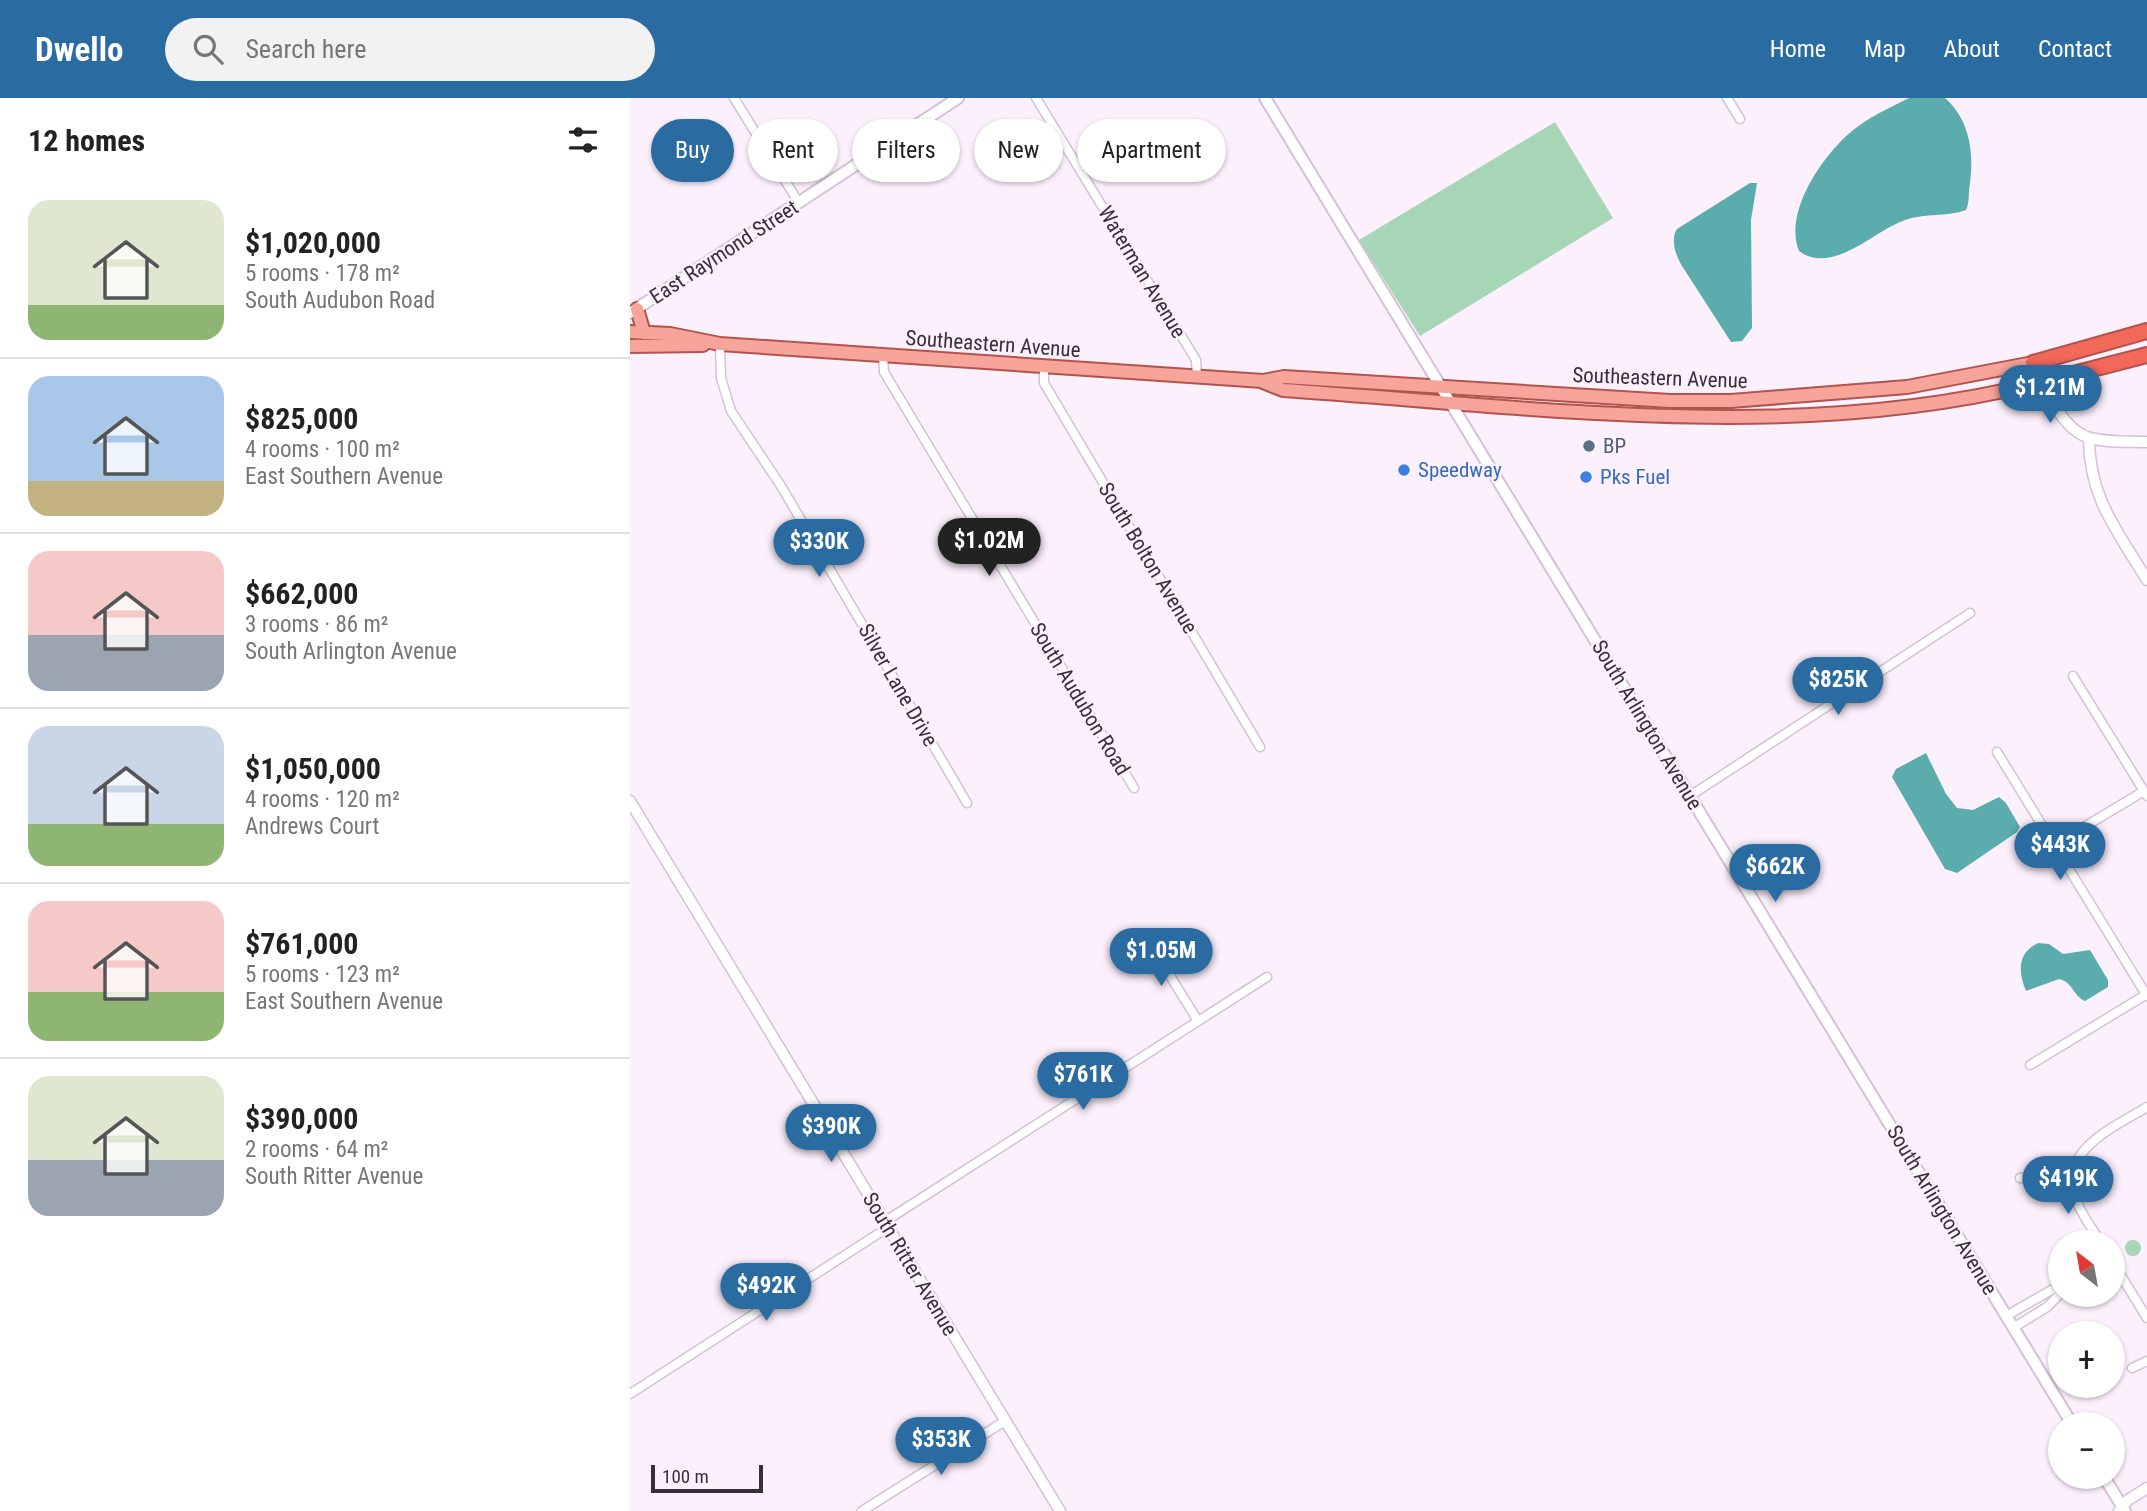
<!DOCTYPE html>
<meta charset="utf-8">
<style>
body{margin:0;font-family:"Roboto Condensed",sans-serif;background:#f2f2f2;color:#222;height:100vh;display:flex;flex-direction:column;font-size:26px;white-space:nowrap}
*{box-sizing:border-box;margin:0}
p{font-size:23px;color:#767676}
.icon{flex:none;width:38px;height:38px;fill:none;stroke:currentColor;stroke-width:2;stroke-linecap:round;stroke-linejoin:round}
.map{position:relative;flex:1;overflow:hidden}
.details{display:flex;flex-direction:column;background:#fff;width:630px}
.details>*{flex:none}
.top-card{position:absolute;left:21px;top:21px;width:665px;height:63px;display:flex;gap:14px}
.needle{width:46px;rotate:329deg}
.fabs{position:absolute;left:1418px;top:1132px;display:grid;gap:14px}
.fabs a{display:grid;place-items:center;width:77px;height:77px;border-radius:50%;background:#fff;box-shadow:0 2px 5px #0004;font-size:35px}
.scale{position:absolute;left:21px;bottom:18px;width:112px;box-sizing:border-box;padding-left:7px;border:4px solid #383038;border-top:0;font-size:19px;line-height:24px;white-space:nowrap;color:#383038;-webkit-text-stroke:5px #fcf0fd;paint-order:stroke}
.price{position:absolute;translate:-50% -60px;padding:0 16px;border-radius:24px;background:#2a6ca2;color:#fff;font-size:23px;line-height:46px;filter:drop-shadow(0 2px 4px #0008)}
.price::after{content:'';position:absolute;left:50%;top:42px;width:21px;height:16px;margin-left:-10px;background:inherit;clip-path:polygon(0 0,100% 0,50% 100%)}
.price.active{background:#222;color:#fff}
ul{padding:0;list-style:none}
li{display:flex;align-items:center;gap:21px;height:175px;padding:0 28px}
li+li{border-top:2px solid #e0e0e0}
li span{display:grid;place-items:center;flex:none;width:196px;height:140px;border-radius:21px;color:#555}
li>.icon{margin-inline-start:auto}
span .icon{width:84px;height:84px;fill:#fffc;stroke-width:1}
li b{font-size:30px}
h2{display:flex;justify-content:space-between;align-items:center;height:84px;padding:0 28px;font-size:30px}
.pill{padding:0 24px;border-radius:32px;background:#fff;box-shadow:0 2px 5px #0004;font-size:24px;line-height:63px}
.pill.active{background:#2a6ca2;color:#fff}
header{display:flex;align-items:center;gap:42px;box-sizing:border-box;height:98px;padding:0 35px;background:#2a6ca2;color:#fff}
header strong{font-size:33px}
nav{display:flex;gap:38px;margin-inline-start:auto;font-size:24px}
.search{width:490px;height:63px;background:#f2f2f2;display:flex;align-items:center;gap:18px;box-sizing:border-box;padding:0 24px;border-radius:38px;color:#767676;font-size:26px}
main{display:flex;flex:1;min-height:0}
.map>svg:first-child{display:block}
</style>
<header>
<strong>Dwello</strong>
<div class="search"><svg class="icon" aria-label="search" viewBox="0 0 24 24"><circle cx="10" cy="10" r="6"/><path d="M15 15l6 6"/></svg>Search here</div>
<nav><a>Home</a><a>Map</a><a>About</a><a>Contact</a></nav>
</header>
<main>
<section class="details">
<h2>12 homes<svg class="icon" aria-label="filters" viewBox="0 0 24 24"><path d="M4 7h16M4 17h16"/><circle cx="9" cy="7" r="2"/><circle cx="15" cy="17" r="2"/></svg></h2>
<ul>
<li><span style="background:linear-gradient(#dfe7d0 75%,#8fb573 0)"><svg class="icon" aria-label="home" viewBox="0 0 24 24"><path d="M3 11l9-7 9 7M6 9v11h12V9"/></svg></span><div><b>$1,020,000</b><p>5 rooms · 178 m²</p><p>South Audubon Road</p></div></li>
<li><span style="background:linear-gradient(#a9c7e8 75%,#c2b280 0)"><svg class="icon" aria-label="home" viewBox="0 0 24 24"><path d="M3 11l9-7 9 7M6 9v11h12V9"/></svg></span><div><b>$825,000</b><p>4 rooms · 100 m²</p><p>East Southern Avenue</p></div></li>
<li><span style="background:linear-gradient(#f6c9c9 60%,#9aa5b1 0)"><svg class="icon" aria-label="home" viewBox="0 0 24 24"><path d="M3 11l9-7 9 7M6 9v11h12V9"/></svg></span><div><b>$662,000</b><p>3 rooms · 86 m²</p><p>South Arlington Avenue</p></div></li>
<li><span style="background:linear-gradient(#c9d6e8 70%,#8fb573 0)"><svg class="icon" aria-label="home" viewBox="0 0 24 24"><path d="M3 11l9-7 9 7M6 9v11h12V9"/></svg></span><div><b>$1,050,000</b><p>4 rooms · 120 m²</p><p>Andrews Court</p></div></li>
<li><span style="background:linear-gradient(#f6c9c9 65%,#8fb573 0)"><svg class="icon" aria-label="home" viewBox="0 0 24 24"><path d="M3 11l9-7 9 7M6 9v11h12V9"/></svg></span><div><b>$761,000</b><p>5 rooms · 123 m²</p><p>East Southern Avenue</p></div></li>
<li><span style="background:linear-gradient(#dfe7d0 60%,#9aa5b1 0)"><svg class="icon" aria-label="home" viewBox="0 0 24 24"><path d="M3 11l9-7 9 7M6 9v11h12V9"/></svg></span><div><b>$390,000</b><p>2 rooms · 64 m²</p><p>South Ritter Avenue</p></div></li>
</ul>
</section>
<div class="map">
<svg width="1517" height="1413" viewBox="0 0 1517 1413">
<rect width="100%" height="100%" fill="#fcf0fd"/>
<g fill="#a6d6b6">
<polygon points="925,24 983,120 790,238 729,142"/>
<circle cx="1503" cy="1150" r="8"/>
</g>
<g fill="#5aacad">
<path d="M1279 0H1315C1340 22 1344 55 1340 85 1338 95 1340 104 1336 112 1317 119 1295 115 1275 122 1245 132 1202 178 1169 153 1153 114 1193 57 1222 33 1239 19 1259 10 1279 0Z"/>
<path d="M1120 85H1127L1121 122 1122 230 1112 243 1101 244 1052 168C1046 158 1040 142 1047 131Z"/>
<polygon points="1296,655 1316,696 1327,710 1343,712 1369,699 1376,705 1390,729 1387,734 1327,775 1315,771 1262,679 1266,671"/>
<path d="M1408 845 1419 846 1433 856 1460 852 1478 882V889L1455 903C1443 898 1443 884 1429 881L1396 893C1388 874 1387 855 1408 845Z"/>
</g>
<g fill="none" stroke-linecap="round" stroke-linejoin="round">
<g stroke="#d4c1d5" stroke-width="11">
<g id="minor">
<polyline points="104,0 169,105"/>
<polyline points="406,0 566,262 567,278"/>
<polyline points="1097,0 1110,21"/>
<polyline points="90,246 91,280 101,313 151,388 337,705"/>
<polyline points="253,258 254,274 504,690"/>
<polyline points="414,268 414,285 630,649"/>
<polyline points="1443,578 1517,698"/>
<polyline points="1367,654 1517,898"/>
<polyline points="1060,698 1340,515"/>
<polyline points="1424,747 1514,693"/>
<polyline points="518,842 568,923"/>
<polyline points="1400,967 1517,896"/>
<polyline points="1390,1080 1442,1082"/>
<polyline points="254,1124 637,879"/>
<path d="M1471 1144C1462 1131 1452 1117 1446 1102 1426 1053 1484 1029 1517 1009"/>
<polyline points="1482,1163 1517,1220"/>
<polyline points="1376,1218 1423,1191 1430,1191"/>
<polyline points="1383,1230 1417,1209 1430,1196"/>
<polyline points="1502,1270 1517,1263"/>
<polyline points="0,1296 257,1130"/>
<polyline points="232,1413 375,1323"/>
</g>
</g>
<g stroke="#d4c1d5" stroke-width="13">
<g id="tertiary">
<path d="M1403 265C1415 289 1430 329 1457 339 1475 345 1498 343 1517 344"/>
<path d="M1459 340C1459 400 1487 432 1517 482"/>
<polyline points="0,703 430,1413"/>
<polyline points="1489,1413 1498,1402 1517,1390"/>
</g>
</g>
<g stroke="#d4c1d5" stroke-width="14">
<g id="secondary">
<polyline points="635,0 1442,1326"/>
<polyline points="0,215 328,0"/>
<polyline points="1474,1379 1495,1413"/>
</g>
</g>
<g stroke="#b1544d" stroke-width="16">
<g id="primary">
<polyline points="7,211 14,235"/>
<polyline points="0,234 40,236 90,246 633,283 654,279 1040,303 1101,303 1277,289 1403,265"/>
<polyline points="0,248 73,247"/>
<path d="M633 284 653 292C904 309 1165 347 1412 284"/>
</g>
</g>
<g stroke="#b1544d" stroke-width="18">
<g id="motorway">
<polyline points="1403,265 1517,233"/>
<polyline points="1412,284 1517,257"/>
</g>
</g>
<use href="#minor" stroke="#fff" stroke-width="8"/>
<use href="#tertiary" stroke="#fff" stroke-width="10"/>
<use href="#secondary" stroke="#fff" stroke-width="10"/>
<use href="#primary" stroke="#f7a49b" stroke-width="12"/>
<use href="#motorway" stroke="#f26859" stroke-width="14"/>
</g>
<circle fill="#5c6f8a" stroke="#fcf0fd" stroke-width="2.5" cx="959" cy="348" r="7"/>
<g fill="#3f7fe0" stroke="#fcf0fd" stroke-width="2.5">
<circle cx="774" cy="372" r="7"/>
<circle cx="956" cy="379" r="7"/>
</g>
<g text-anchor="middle" stroke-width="5" stroke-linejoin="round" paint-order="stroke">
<g font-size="21" fill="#383038" stroke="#fcf0fd">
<text transform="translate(94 154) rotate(-33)" y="7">East Raymond Street</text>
<text transform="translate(512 174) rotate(59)" y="7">Waterman Avenue</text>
<text transform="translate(363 246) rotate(4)" y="7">Southeastern Avenue</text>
<text transform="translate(1030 280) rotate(2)" y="7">Southeastern Avenue</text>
<text transform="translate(518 460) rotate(59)" y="7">South Bolton Avenue</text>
<text transform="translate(268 587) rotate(60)" y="7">Silver Lane Drive</text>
<text transform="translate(450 601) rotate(59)" y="7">South Audubon Road</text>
<text transform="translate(1017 627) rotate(59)" y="7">South Arlington Avenue</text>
<text transform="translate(1312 1112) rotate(59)" y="7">South Arlington Avenue</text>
<text transform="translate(280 1166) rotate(59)" y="7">South Ritter Avenue</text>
</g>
<g font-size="21" fill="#4e5e75" stroke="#fcf0fd" text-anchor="start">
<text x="973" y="355">BP</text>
</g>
<g font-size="21" fill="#366cbe" stroke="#fcf0fd" text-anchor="start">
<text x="788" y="379">Speedway</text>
<text x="970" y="386">Pks Fuel</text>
</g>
</g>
</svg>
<div class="fabs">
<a><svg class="needle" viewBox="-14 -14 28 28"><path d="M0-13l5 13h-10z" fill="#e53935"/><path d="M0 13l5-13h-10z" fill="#767676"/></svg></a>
<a>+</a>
<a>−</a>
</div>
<div class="scale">100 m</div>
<b class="price" style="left:1420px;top:327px">$1.21M</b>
<b class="price active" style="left:359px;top:480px">$1.02M</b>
<b class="price" style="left:189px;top:481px">$330K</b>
<b class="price" style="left:1208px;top:619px">$825K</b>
<b class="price" style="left:1430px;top:784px">$443K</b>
<b class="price" style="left:1145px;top:806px">$662K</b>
<b class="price" style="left:531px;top:890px">$1.05M</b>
<b class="price" style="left:453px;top:1014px">$761K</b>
<b class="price" style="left:201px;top:1066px">$390K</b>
<b class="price" style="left:1438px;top:1118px">$419K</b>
<b class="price" style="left:136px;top:1225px">$492K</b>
<b class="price" style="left:311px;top:1379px">$353K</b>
<div class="top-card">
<a class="pill active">Buy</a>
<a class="pill">Rent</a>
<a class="pill">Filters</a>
<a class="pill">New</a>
<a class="pill">Apartment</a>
</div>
</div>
</main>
